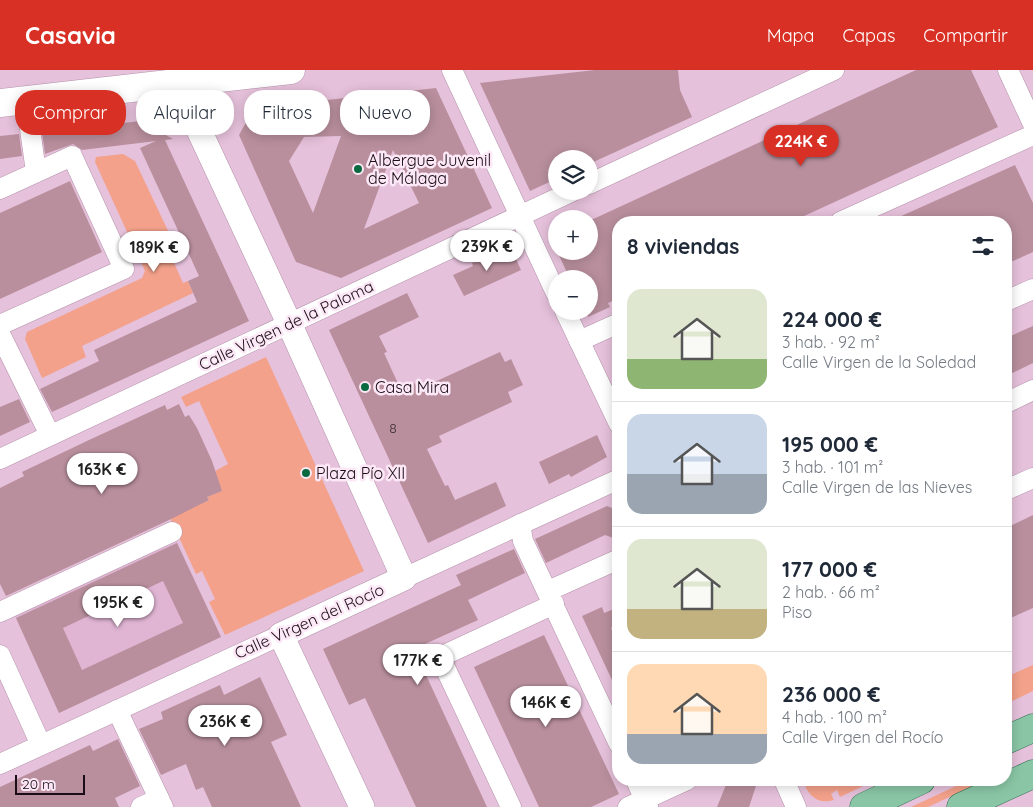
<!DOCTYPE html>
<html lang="es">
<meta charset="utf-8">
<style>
body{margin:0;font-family:Quicksand,sans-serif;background:#f6f6f7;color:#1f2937;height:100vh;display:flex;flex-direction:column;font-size:19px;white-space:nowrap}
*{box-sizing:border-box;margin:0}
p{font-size:16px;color:#747a83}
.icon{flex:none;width:28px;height:28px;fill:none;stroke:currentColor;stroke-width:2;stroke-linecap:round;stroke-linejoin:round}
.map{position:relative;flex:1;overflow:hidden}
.side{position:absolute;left:612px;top:146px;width:400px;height:570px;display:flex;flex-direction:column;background:#fff;border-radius:20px;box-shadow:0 2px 12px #0003}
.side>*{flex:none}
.top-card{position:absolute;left:15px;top:20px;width:475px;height:45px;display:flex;gap:10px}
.buttons{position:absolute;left:548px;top:80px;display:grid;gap:10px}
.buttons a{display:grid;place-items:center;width:50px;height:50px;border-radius:50%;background:#fff;box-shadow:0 2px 12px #0003;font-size:25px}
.scale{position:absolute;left:15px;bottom:12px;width:70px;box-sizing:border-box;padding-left:5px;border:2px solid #1a0d16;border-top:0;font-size:14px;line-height:18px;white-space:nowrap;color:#1a0d16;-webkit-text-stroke:4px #fce8f6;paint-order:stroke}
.price{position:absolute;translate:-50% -42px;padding:0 11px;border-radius:18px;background:#fff;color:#222;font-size:16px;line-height:32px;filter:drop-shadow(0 1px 2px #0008)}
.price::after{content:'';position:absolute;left:50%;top:30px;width:15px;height:11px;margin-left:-8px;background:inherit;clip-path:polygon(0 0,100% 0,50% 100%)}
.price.current{background:#d93025;color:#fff}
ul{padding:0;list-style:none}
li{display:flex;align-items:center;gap:15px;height:125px;padding:0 15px}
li+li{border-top:1px solid #e0e1e3}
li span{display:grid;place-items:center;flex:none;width:140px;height:100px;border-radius:15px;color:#555}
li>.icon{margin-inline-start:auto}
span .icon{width:60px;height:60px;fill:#fffc;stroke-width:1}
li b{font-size:21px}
h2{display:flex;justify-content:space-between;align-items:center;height:60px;padding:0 15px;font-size:21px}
.pill{padding:0 18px;border-radius:20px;background:#fff;box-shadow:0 2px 12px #0003;font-size:18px;line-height:45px}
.pill.current{background:#d93025;color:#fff}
header{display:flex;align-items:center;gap:30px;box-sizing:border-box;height:70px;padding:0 25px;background:#d93025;color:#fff}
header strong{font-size:24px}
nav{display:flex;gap:28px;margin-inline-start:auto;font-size:18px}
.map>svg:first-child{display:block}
</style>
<header>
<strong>Casavia</strong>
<nav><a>Mapa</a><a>Capas</a><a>Compartir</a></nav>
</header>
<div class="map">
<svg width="1033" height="737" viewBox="0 0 1033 737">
<rect width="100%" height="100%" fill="#e6c1db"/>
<polygon fill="#e0b5d4" points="177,472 221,567 59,643 15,546"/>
<g fill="#f3a18a">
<polygon points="123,84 135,91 178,182 171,186 183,213 188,211 193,223 82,276 86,287 42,308 25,269 27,262 142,208 145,201 95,92 96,87"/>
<polygon points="266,287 364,501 225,565 209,532 215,529 202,501 196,504 170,448 209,430 207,427 221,421 215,401 228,394 199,331 186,337 181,327"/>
<polygon points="1033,595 1033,621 1006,634 1006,607"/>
<path d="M802 710H876L840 727 837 720 831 724 834 730C816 735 809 725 802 710Z"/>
<polygon points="969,710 986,710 928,737 911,737"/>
</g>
<g fill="#b98f9d" fill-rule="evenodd">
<polygon points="595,0 678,0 680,20 692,47 589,94 589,89 556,89 556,109 530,121 480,13"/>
<polygon points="916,0 971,0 998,57 791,152 619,152 619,228 608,233 610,237 588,247 585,241 589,241 589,209 570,209 557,181 589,181 589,151"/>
<path d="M436 18 492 138 341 208 296 192 239 65 254 38ZM341 66 313 143 289 91 304 67ZM393 80 419 133 364 159Z"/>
<polygon points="141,51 173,69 165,70 249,251 52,342 40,319 99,291 94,280 197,232 188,211 199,206 140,78 156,71 82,80 73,74 45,84 42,62"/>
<polygon points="19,64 22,86 0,89 0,66"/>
<polygon points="1015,95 1033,133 1033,182 1022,187 1006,194 1006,152 888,152"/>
<polygon points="70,111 102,182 0,229 0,143"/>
<polygon points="511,178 521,200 464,226 453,205 473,196 472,193"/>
<polygon points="407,223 419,247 379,266 387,282 384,283 401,320 415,313 417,320 500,282 505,292 511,289 523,315 508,322 512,332 439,366 442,372 427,379 445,416 448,415 455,430 496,412 506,436 428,473 329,260"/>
<polygon points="1033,256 1033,293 1006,306 1006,268"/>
<polygon points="19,329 30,352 0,366 0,337"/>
<polygon points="179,334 185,347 189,345 197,358 212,391 222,421 207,427 209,430 167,451 6,526 0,514 0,418 24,406 22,402 89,370 165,335 167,340"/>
<polygon points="597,365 607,387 571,407 569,404 549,414 539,392"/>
<polygon points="607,436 619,441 619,458 616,469 605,465 546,493 535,469"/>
<polygon points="1033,445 1033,538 1006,550 1006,458"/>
<path d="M177 473 221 567 59 643 16 548ZM163 511 183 553 82 600 63 558Z"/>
<polygon points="514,479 525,503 468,530 478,550 414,579 487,737 416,737 365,628 349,635 323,579 461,515 456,505"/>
<polygon points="602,537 604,543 619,537 619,555 611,558 619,574 619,625 582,546"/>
<polygon points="544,565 619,724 591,737 539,737 474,597"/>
<polygon points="260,607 287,665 271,672 301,737 212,737 203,717 196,720 186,694 161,705 139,659 163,649 161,642 220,615 224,625"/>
<polygon points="118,669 140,716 115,728 119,737 0,737 0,717 90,675 93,681"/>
<polygon points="728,710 758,710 749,737 717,737"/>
</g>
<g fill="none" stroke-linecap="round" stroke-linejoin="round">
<g stroke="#b491aa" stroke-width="21">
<g id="minor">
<polyline points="452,0 556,223"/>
<polyline points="1008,0 1033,54"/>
<polyline points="26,30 36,102"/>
<polyline points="589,114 834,0"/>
<polyline points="0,119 72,86 124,199 0,255"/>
<polyline points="840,152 1033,65"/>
<polyline points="1006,231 1033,219"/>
<polyline points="565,241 619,354"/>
<polyline points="0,264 50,365"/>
<polyline points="579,271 619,253"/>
<polyline points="1006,333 1033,320"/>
<polyline points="0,389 573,121"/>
<polyline points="1006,420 1033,408"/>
<polyline points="520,454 523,471 619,674"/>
<polyline points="404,508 619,409"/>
<polyline points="548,521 619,489"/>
<polyline points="0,542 172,462"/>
<polyline points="0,585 41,675"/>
<polyline points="117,640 163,737"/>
<polyline points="0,694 281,565"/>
<polyline points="636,710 648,737"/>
<polyline points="784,710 796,737"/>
<polyline points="141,737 159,729"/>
<polyline points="511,737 440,587 554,534"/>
<polyline points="628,737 687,710"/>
</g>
</g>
<g stroke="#b491aa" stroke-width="26">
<polyline id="tertiary" points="187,11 191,43 289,253 404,508 281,565 362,737"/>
</g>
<g stroke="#b491aa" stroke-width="29">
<polyline id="secondary" points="0,33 291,0"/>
</g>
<g stroke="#306d4d" stroke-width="29">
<g id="primary">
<polyline points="1006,670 1033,658"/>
<polyline points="864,737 921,710"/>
<polyline points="961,737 1033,704"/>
</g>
</g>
<use href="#minor" stroke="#fff" stroke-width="20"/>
<use href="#tertiary" stroke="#fff" stroke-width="25"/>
<use href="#secondary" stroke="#fff" stroke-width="28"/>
<use href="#primary" stroke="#8ac6a6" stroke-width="28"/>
</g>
<g fill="#086a3e" stroke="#fce8f6" stroke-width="2">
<circle cx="358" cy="99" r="5"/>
<circle cx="365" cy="317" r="5"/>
<circle cx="306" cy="403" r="5"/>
</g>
<g text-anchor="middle" stroke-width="5" stroke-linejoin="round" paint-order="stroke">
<g font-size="14" fill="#422e38">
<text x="393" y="363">8</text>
</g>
<g font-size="16" fill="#1a0d16" stroke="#fce8f6" text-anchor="start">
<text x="368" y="96">Albergue Juvenil<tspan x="368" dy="18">de Málaga</tspan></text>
<text x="375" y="323">Casa Mira</text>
<text x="316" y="409">Plaza Pío XII</text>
</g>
<g font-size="16" fill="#1a0d16" stroke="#fce8f6">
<text transform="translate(286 255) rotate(-25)" y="6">Calle Virgen de la Paloma</text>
<text transform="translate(309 551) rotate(-24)" y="6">Calle Virgen del Rocío</text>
</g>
</g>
</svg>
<div class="buttons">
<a><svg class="icon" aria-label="layers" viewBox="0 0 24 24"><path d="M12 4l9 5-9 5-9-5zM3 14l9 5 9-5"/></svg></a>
<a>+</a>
<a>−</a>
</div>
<div class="scale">20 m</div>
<b class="price current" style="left:801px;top:97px">224K €</b>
<b class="price" style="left:487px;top:202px">239K €</b>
<b class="price" style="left:154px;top:203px">189K €</b>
<b class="price" style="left:102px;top:425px">163K €</b>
<b class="price" style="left:118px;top:558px">195K €</b>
<b class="price" style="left:418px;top:616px">177K €</b>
<b class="price" style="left:546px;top:658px">146K €</b>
<b class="price" style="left:225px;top:677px">236K €</b>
<div class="top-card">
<a class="pill current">Comprar</a>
<a class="pill">Alquilar</a>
<a class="pill">Filtros</a>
<a class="pill">Nuevo</a>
</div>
<section class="side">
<h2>8 viviendas<svg class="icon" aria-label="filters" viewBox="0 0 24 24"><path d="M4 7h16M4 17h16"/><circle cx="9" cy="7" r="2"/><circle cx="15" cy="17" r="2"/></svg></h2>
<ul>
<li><span style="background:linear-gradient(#dfe7d0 70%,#8fb573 0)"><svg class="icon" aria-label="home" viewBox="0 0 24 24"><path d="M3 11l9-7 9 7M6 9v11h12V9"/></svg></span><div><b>224 000 €</b><p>3 hab. · 92 m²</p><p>Calle Virgen de la Soledad</p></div></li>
<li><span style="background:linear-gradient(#c9d6e8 60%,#9aa5b1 0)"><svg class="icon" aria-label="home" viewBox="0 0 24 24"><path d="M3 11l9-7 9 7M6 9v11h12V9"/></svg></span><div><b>195 000 €</b><p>3 hab. · 101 m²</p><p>Calle Virgen de las Nieves</p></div></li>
<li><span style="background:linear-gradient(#dfe7d0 70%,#c2b280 0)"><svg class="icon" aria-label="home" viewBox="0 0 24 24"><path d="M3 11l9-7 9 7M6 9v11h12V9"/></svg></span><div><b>177 000 €</b><p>2 hab. · 66 m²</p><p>Piso</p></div></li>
<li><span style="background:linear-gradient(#ffd9b3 70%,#9aa5b1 0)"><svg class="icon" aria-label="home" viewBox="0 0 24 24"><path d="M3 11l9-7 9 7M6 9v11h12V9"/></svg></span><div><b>236 000 €</b><p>4 hab. · 100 m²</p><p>Calle Virgen del Rocío</p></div></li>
</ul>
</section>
</div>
